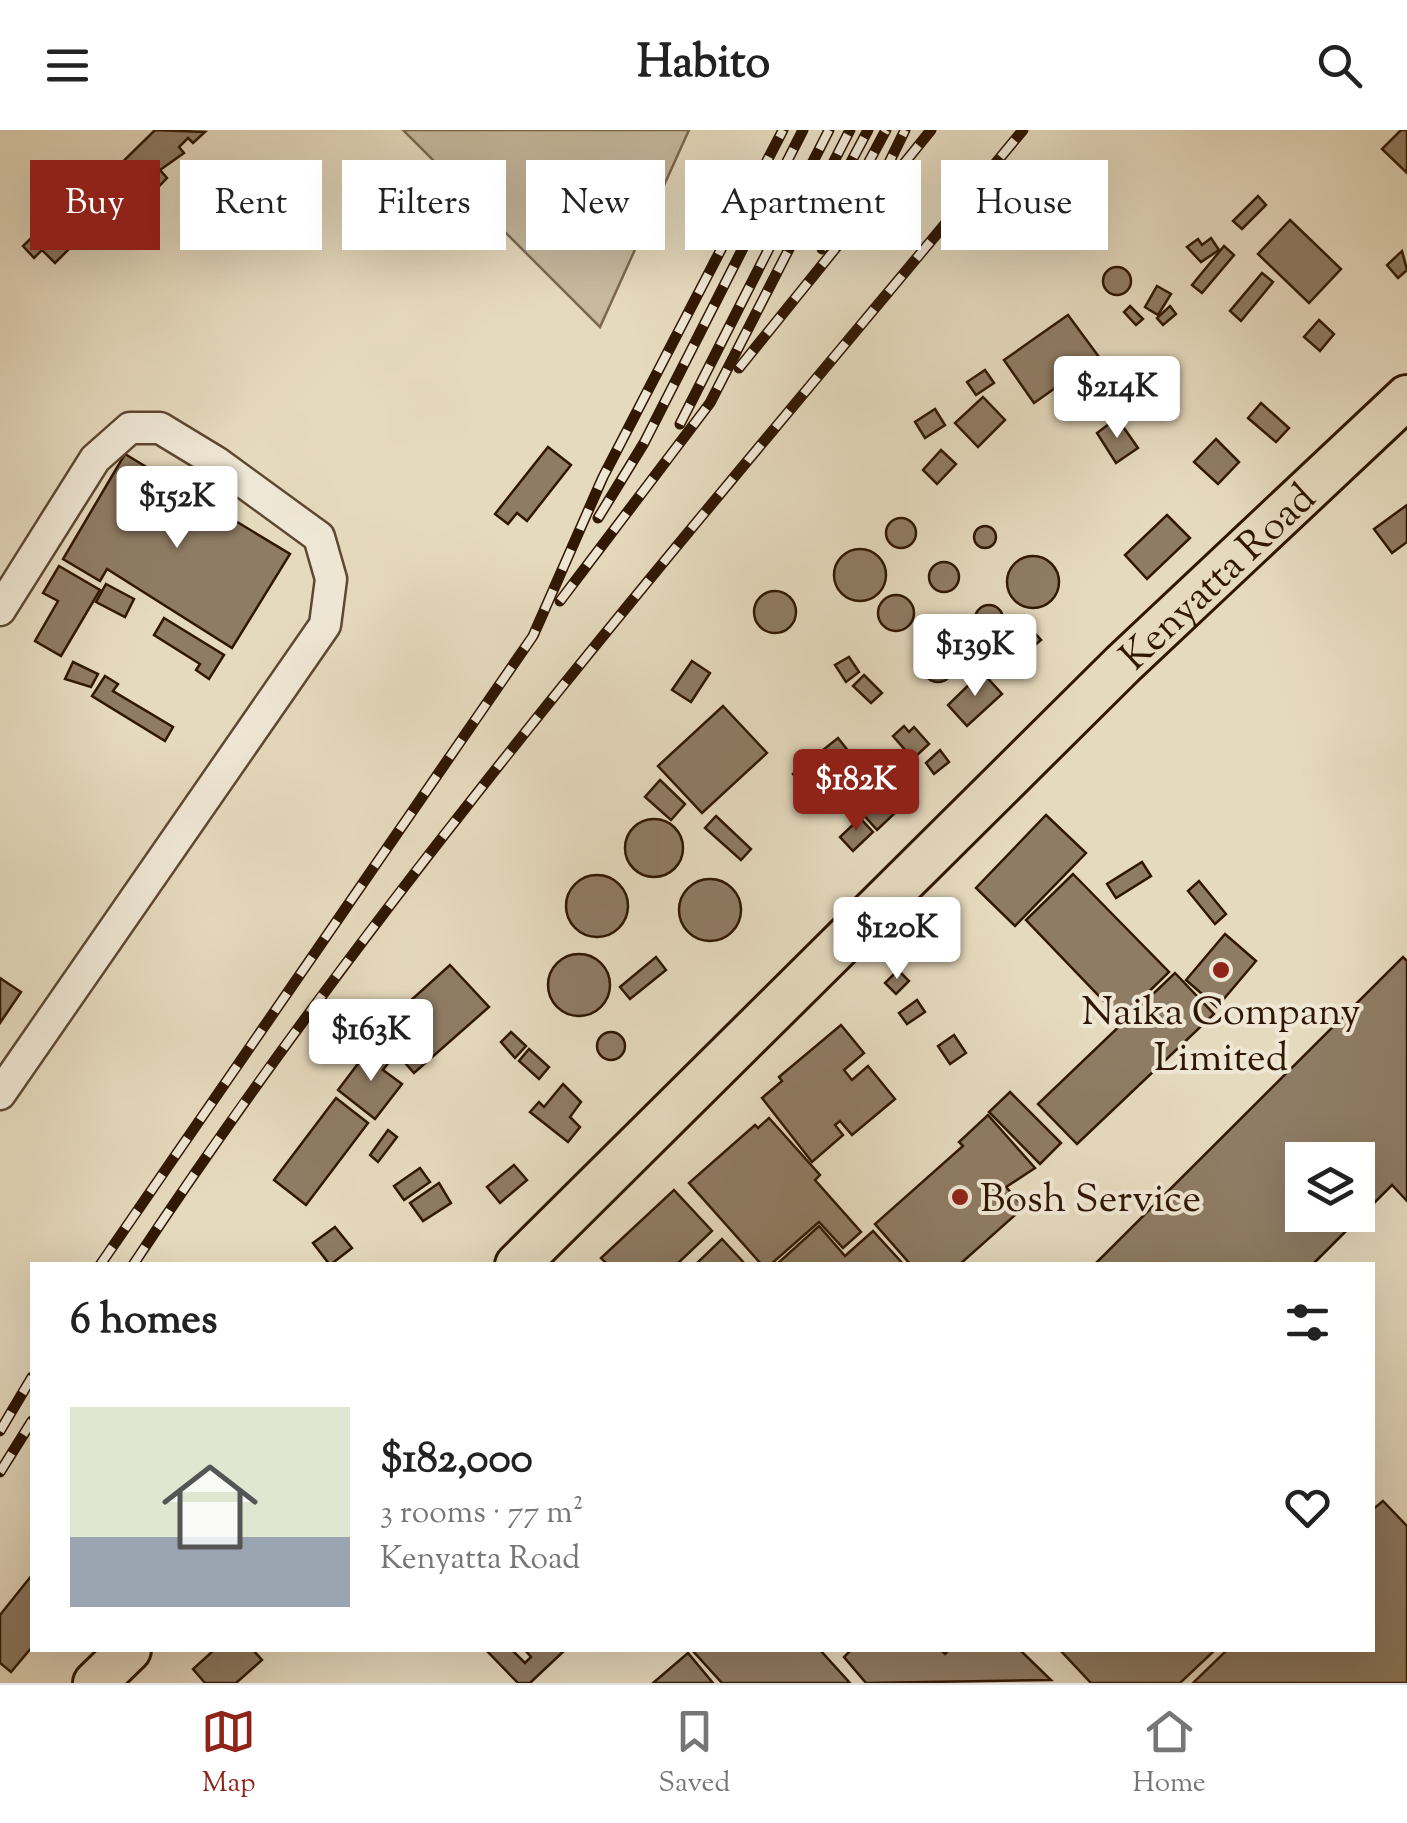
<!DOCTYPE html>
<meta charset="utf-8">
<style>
body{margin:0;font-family:"Sorts Mill Goudy",serif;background:#f2f2f2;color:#222;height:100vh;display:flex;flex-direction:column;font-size:38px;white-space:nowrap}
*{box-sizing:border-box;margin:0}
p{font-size:32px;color:#767676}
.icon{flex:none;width:55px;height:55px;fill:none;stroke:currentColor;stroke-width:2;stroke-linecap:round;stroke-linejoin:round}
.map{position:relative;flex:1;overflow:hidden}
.drawer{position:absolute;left:30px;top:1132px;width:1345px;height:390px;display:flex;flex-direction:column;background:#fff;border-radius:0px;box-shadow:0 10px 40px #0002}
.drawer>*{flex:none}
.hud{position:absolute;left:30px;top:30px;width:1348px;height:90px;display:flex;gap:20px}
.tools{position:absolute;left:1285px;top:1012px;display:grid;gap:20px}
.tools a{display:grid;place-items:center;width:90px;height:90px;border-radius:0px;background:#fff;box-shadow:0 10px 40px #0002;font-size:50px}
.price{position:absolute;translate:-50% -85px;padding:0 22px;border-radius:10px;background:#fff;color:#222;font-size:32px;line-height:65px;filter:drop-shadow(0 2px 5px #0008)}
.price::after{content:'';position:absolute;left:50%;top:60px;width:30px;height:22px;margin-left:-15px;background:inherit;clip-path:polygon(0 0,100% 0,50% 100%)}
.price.current{background:#8f2418;color:#fff}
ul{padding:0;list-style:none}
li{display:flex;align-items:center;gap:30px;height:250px;padding:0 40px}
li+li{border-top:2px solid #e0e0e0}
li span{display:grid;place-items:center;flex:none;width:280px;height:200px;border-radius:0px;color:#555}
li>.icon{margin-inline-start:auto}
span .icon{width:120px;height:120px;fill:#fffc;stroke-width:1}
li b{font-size:42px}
h2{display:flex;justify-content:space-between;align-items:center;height:120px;padding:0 40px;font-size:42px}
.tag{padding:0 35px;border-radius:0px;background:#fff;box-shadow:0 10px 40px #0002;font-size:35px;line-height:90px}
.tag.current{background:#8f2418;color:#fff}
header{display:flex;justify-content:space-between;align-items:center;height:130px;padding:0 40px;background:#fff;font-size:45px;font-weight:800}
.tabs{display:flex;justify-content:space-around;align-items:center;height:140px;border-top:2px solid #e0e0e0;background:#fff;font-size:28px;color:#767676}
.tabs a{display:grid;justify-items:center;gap:5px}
.tabs .current{color:#8f2418}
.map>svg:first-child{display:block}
</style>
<header><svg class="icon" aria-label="menu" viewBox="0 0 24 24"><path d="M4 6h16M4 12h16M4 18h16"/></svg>Habito<svg class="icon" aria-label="search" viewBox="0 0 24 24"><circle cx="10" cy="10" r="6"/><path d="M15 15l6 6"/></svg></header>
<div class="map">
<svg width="1407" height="1553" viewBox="0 0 1407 1553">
<rect width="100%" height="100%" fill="#e6dabe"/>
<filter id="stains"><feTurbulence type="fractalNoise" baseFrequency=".002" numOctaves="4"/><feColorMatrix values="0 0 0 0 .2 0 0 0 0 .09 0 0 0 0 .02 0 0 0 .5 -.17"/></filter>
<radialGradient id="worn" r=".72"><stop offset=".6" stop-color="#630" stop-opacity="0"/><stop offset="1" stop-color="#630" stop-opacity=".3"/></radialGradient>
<polygon fill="#c7b99e" stroke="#7c6850" stroke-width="2.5" points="403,0 689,0 600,197"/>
<g fill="#8f7c64" stroke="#301702" stroke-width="2.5" fill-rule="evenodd">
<polygon points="155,0 205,2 193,13 188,8 179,17 184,23 160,40 167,48 142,74 133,56 108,81 99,71 70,99 80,108 55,133 42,120 34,128 23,116 83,57 90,64"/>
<polygon points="1401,0 1407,0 1407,43 1382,19"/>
<polygon points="1258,66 1266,75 1242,99 1233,91"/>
<polygon points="1290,90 1341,139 1309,173 1258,124"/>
<polygon points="1211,108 1219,120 1201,132 1187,117 1198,109 1202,115"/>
<polygon points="1224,116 1234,125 1202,163 1192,155"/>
<polygon points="1402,121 1407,140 1398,148 1387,135"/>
<circle cx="1117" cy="151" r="14"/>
<polygon points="1262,143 1273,152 1241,191 1230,181"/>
<polygon points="1157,156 1171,164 1158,185 1145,177"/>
<polygon points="1130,176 1143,189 1136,195 1124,182"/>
<polygon points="1170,176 1176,184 1163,195 1157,188"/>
<polygon points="1068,185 1099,227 1034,273 1004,230"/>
<polygon points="1319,190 1334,204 1320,221 1304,207"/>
<polygon points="985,240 994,253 976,265 967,252"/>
<polygon points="983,267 1005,290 978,317 955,293"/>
<polygon points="1261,273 1289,298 1276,312 1248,288"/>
<polygon points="935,279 945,295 925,308 915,292"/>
<polygon points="1117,288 1138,318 1116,333 1097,303"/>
<polygon points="1216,309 1239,332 1218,354 1194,332"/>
<polygon points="548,317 571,335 527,391 517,383 508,394 495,384"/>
<polygon points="941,320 956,334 937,354 923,340"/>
<polygon points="125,324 290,424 232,518 107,439 100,451 63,429"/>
<polygon points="1407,375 1407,412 1392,423 1374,399"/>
<polygon points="1167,385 1190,408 1147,449 1125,425"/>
<circle cx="901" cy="403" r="15"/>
<circle cx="985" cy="407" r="11"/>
<circle cx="860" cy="445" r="26"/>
<circle cx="1033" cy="452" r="26"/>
<circle cx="944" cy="447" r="15"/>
<polygon points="59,436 100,460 61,526 35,511 58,471 43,463"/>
<polygon points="106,454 134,469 125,487 96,472"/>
<circle cx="775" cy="482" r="21"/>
<circle cx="896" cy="483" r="18"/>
<circle cx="989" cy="489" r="14"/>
<polygon points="164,488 224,525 209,549 196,540 200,534 154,505"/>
<polygon points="1031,499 1041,510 1008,538 999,527"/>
<circle cx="938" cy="537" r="15"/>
<polygon points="849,527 859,542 846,552 835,535"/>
<polygon points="692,531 710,543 691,572 672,560"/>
<polygon points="73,532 98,544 91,557 65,549"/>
<polygon points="982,542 1002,564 967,596 948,575"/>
<polygon points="864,545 882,563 871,573 853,556"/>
<polygon points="105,546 118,554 113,561 173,597 165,611 92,566"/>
<polygon points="723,576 767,623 702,683 658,636"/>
<polygon points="904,596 909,602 914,597 929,614 913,629 893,606"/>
<polygon points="838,608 865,642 821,678 793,644"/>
<polygon points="940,620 949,632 934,644 926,633"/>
<polygon points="660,650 685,674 671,690 645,667"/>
<polygon points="881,666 896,682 877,700 862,683"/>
<polygon points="1046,685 1086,723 1015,796 976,758"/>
<polygon points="716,686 751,719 741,730 705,698"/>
<polygon points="860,688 873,702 853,721 840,707"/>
<circle cx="654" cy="718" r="29"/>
<polygon points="1142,732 1151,746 1116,768 1107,754"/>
<polygon points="1073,744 1169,842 1121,889 1026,790"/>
<circle cx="597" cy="776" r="31"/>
<circle cx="710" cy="780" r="31"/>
<polygon points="1199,751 1226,784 1215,794 1188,761"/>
<polygon points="1225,804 1256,831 1217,877 1186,850"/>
<circle cx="579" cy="855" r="31"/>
<polygon points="656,827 666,840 630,869 620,857"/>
<path d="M1403 827 1407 831V1071L1392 1055 1315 1132 1317 1135H1094ZM1302 1030H1358V1085H1302Z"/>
<polygon points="450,835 489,877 414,943 377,901"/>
<polygon points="898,840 909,851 896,864 885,853"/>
<polygon points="1175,843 1214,884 1077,1014 1038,974"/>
<polygon points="0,848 21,862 0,893"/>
<polygon points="917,870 925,882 907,894 899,883"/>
<polygon points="841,895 864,923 844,940 852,950 868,936 895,969 852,1005 840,991 835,995 843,1005 812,1032 762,968 782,951 779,947"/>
<polygon points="511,902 526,916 515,928 501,912"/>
<circle cx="611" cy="916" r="14"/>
<polygon points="954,905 966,923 950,934 938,916"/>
<polygon points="370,918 389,932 383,940 402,954 375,989 338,960"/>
<polygon points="529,919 549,937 539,949 519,931"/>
<polygon points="563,954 581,972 570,987 580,997 568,1012 530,982 539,972 544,977"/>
<polygon points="1010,962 1061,1013 1040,1034 989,982"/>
<polygon points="336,968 368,993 306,1075 274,1050"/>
<polygon points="988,985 1035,1038 1006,1057 1024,1077 959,1135 911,1135 875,1094 963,1016 959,1012"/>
<polygon points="769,988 820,1045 815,1050 861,1102 843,1118 819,1092 770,1135 762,1135 689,1053 755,995 758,998"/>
<polygon points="388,1000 397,1007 378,1032 370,1025"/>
<polygon points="514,1035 527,1050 500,1073 487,1057"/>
<polygon points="420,1038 430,1052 404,1070 394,1056"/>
<polygon points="439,1053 451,1073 423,1091 410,1073"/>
<polygon points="674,1060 712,1101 676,1135 608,1135 601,1128"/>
<polygon points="819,1096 845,1126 873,1101 904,1135 776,1135"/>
<polygon points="335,1097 352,1118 330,1135 313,1113"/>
<polygon points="722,1109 746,1135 695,1135"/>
<polygon points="1383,1371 1407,1396 1407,1553 1193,1553 1227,1520 1372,1520 1372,1380"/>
<polygon points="32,1445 32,1517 11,1542 0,1533 0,1485"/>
<polygon points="214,1520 253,1520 262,1530 236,1553 205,1553 193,1539"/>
<polygon points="486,1520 512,1520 525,1533 531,1527 525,1520 565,1520 530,1553 518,1553"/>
<polygon points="692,1520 820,1520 850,1553 722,1553"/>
<polygon points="851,1520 941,1520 945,1524 949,1520 1020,1520 1051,1550 866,1553 844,1527"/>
<polygon points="1060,1520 1215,1520 1180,1553 1091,1553"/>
<polygon points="688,1523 713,1553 653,1553"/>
</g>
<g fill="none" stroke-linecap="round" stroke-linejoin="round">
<g stroke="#5e4831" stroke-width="35">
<polyline id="minor" points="0,480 95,329 130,298 160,298 216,332 319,407 331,449 325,495 0,964"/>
</g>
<g stroke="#301702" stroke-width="48">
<g id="highway">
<path id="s1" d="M517 1135 1123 534 1407 267"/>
<polyline points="95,1553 129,1520"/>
</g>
</g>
<use href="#minor" stroke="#efe7d5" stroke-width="30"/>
<use href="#highway" stroke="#e6dabe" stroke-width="42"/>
<g stroke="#301702" stroke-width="11">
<g id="rail">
<polyline points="883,45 905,0"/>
<polyline points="833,66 868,0"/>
<polyline points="822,119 886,0"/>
<polyline points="739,238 931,0"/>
<polyline points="680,294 829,0"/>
<polyline points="598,388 644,313 803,0"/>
<polyline points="560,471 710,273 850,0"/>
<polyline points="100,1135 533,506 603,347 783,0"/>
<path d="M133 1135C398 733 717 371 1023 0"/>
<polyline points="0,1301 32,1247"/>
<polyline points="0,1342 32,1291"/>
</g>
</g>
<use href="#rail" stroke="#efe7d5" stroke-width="8" stroke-dasharray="22" stroke-linecap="butt"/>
</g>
<g fill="#8f2418" stroke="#efe7d5" stroke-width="4">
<circle cx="1221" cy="840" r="10"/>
<circle cx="960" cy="1067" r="10"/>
</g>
<g text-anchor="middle" stroke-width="8" stroke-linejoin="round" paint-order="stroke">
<g font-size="40" fill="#301702" stroke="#efe7d5">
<text dy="14" stroke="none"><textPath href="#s1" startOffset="982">Kenyatta Road</textPath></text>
</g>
<g font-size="40" fill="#301702" stroke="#efe7d5">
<text x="1221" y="894">Naika Company<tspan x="1221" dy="46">Limited</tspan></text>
<text x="980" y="1081" text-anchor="start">Bosh Service</text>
</g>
</g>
<rect width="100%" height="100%" filter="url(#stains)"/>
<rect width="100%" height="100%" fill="url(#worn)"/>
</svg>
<div class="tools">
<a><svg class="icon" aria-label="layers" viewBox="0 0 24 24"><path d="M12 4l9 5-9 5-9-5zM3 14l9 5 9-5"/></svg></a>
</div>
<b class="price" style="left:1117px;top:311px">$214K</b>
<b class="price" style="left:177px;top:421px">$152K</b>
<b class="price" style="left:975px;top:569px">$139K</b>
<b class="price current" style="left:856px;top:704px">$182K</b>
<b class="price" style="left:897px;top:852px">$120K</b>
<b class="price" style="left:371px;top:954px">$163K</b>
<div class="hud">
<a class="tag current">Buy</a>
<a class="tag">Rent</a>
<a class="tag">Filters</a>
<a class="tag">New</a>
<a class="tag">Apartment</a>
<a class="tag">House</a>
</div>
<section class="drawer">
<h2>6 homes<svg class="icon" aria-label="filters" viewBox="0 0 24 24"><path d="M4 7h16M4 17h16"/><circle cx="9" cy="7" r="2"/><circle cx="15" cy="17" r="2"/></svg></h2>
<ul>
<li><span style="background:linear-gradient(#dfe7d0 65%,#9aa5b1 0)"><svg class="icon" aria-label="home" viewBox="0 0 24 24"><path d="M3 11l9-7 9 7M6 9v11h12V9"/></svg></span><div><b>$182,000</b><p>3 rooms · 77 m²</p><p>Kenyatta Road</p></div><svg class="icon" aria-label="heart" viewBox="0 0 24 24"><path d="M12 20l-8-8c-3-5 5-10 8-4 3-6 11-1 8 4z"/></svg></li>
</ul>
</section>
</div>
<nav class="tabs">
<a class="current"><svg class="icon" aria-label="map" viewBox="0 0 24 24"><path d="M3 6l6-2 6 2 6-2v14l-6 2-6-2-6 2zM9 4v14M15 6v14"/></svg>Map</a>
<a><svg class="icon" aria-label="saved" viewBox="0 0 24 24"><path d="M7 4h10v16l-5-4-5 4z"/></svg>Saved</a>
<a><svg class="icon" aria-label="home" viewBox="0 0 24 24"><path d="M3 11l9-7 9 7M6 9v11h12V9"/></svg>Home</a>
</nav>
